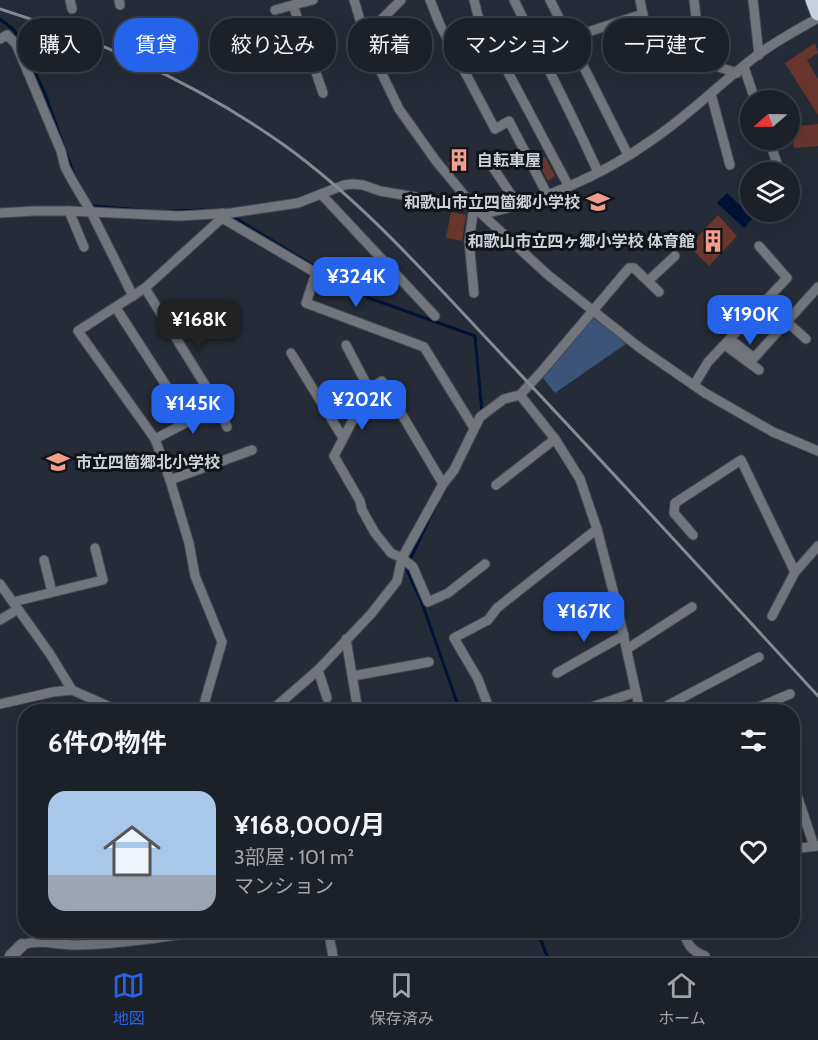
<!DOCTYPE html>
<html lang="ja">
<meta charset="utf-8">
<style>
body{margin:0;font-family:Cabin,"Noto Sans JP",sans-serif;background:#252931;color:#f1f3f6;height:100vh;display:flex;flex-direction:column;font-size:22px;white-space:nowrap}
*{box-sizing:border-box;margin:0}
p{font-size:20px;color:#a0a3a8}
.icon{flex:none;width:33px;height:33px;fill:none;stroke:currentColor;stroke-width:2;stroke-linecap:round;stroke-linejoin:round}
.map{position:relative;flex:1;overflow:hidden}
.drawer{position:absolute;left:18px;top:704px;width:782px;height:234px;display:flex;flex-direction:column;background:#1c2129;border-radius:24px;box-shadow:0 6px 24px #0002,0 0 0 2px #3a3e46}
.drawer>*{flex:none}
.top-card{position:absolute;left:18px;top:18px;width:783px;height:54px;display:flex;gap:12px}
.needle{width:39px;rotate:250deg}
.tools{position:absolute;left:740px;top:90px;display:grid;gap:12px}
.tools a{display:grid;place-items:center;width:60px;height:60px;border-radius:50%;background:#1c2129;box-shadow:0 6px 24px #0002,0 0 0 2px #3a3e46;font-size:30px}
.price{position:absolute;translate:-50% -51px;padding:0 14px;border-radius:12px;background:#2563eb;color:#fff;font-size:20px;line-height:39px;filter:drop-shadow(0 2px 3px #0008)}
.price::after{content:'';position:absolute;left:50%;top:36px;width:18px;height:14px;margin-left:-9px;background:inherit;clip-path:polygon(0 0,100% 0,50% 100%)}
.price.selected{background:#222;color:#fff}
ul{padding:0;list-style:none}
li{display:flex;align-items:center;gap:18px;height:150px;padding:0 30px}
li span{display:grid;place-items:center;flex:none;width:168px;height:120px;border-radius:18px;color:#555}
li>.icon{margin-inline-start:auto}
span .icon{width:72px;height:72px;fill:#fffc;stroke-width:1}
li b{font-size:26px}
h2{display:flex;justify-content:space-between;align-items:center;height:72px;padding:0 30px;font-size:26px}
.pill{padding:0 21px;border-radius:24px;background:#1c2129;box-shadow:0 6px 24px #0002,0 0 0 2px #3a3e46;font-size:21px;line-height:54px}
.pill.selected{background:#2563eb;color:#fff}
.menu{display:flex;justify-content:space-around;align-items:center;height:84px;border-top:2px solid #3a3e46;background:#1c2129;font-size:16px;color:#a0a3a8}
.menu a{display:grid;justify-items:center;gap:3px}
.menu .selected{color:#2563eb}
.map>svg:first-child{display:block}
</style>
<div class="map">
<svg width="818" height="956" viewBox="0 0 818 956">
<rect width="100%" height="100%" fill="#252c37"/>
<polygon fill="#3c5478" points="593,318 627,343 555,393 543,378"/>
<polygon fill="#001336" points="727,193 753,218 744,228 717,203"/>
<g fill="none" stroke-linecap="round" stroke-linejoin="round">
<g stroke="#001336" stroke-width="3">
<polyline points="0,19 14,30 44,91 74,175"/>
<polyline points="91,204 92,206 140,210"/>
<polyline points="170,211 203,210"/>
<polyline points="232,216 361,295 475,336 482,413"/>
<polyline points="438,501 406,568 422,603 460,711"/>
<polyline points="537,930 547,956"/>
</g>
</g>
<g fill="#69362e">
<polygon points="815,43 818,53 807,60 818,79 818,115 785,63"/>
<polygon points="818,124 818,146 794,148 792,127"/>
<polygon points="462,155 469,164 454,172 447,163"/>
<polygon points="545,157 555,176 548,181 537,160"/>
<polygon points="451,212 466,215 462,241 446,238"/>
<polygon points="718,215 737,236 709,266 689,246"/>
</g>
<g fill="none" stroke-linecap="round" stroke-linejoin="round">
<g stroke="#434a54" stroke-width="11">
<g id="minor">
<polyline points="70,0 72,9"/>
<polyline points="119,0 120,5"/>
<polyline points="313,0 293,5 323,93"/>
<polyline points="354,0 367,43 399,109 436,161 474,207 548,275 640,348 705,393 773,432 818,451"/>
<polyline points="430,0 440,25 495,129 509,121 547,194"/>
<polyline points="474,0 478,16 568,185"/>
<path d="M514 0C542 57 572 114 598 172"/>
<polyline points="550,0 628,155"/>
<polyline points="640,0 650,53 701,61 737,73"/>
<polyline points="694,0 701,61"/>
<polyline points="753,0 759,55"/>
<polyline points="275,10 293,5"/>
<polyline points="365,36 401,0"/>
<polyline points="569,38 643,14"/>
<polyline points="0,39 7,35 16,44 61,151 65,167 73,182 91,212 133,296"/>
<polyline points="744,67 755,100"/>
<polyline points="711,94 730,165"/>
<polyline points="769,140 780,172"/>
<polyline points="490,163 518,205"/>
<polyline points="321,194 435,316"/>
<polyline points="474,207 469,241 474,293"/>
<polyline points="69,211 84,247"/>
<polyline points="0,213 34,211 69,211 179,216 231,213 298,203 344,185 353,184 363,185 380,191 474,207"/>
<path d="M482 214C540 202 601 176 649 142 690 115 724 79 763 51 780 39 800 28 818 18"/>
<polyline points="222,218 316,273 306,303 424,347 474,428"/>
<polyline points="648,281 675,256"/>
<polyline points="145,288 218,406 227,427"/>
<polyline points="116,308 189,421"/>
<polyline points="787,322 806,339"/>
<polyline points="730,339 754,358 818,287"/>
<polyline points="346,345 369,389"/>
<polyline points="725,345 759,370"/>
<polyline points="291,353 343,438"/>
<polyline points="694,385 708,362 787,278 759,246"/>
<polyline points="520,395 555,439 580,479 597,529 617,606 640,711"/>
<polyline points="155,439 218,406"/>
<polyline points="170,480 252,450"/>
<polyline points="443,484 382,381 369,389 334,456 360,501 362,510 375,533 391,553 402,558 413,567 428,602 448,593 485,564"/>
<polyline points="496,485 555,439"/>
<polyline points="693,535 674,513 675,503 741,460 795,572"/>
<polyline points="44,560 52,592"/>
<polyline points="0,584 50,654 72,690"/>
<polyline points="13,602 103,580 95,548"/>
<polyline points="772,616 795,572 818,546"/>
<polyline points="0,620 18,609"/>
<polyline points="346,639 358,711"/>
<polyline points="627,649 692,607"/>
<polyline points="318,670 327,698"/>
<polyline points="557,673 624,635"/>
<polyline points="353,676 429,662"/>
<polyline points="0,704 53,692 72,690 119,711"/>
<polyline points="202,711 222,642 195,576 189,543 170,480 155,439 78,331 145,288 222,218 222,213"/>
<polyline points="271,711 318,670 371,614 397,581 402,558 443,484 454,470 480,417 504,399 520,395 542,371 629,268 634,268 659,292"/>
<polyline points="490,711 478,679 454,638 488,620 497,608 597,529"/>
<polyline points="580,711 636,692"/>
<polyline points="657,711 759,657"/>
<polyline points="749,711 790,694"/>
<polyline points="792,780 814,846"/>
<polyline points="792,849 818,846"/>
<polyline points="328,930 333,956"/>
<path d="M683 930C687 944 691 951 705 956"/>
<polyline points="123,942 132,930"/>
<path d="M22 945C39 939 58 945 76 945 121 944 165 937 209 930"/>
</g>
</g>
<g stroke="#434a54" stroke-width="14">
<polyline id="tertiary" points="11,956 22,945"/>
</g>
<g stroke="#434a54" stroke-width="17">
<polyline id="trunk" points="813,0 818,13"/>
</g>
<use href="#minor" stroke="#72767c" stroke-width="9"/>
<use href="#tertiary" stroke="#72767c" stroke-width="12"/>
<use href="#trunk" stroke="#c7d0dd" stroke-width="15"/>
<path stroke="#858a93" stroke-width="3" d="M0 9C101 41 197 83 284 145 366 204 434 283 503 356 609 468 713 582 818 696"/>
</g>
<defs>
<g id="building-bare" transform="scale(1.8)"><path d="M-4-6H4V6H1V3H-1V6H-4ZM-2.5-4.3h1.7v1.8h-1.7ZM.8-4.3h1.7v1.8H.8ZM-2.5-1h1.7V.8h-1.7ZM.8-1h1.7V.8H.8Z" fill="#f49d8d" stroke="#111419" stroke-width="2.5" paint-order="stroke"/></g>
<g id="school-bare" transform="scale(1.8)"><path d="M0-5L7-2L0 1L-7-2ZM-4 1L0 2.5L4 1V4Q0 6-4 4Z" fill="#f49d8d" stroke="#111419" stroke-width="2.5" paint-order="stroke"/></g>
</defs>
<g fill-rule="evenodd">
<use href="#building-bare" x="459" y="160"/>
<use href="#school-bare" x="598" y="202"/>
<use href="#building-bare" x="713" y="241"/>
<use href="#school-bare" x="58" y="462"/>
</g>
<g text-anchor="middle" stroke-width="6" stroke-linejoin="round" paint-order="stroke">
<g font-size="16" font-weight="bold" fill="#cdd1d9" stroke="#111419" text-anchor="start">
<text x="477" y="166">自転車屋</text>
<text x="580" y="208" text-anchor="end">和歌山市立四箇郷小学校</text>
<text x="695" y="247" text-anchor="end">和歌山市立四ヶ郷小学校 体育館</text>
<text x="76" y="468">市立四箇郷北小学校</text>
</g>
</g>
</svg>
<div class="tools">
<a><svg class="needle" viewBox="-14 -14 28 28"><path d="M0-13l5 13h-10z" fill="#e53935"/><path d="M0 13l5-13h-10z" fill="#a0a3a8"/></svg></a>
<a><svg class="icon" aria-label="layers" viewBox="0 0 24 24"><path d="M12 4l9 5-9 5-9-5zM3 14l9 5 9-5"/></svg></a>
</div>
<b class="price" style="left:356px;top:308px">¥324K</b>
<b class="price" style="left:750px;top:346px">¥190K</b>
<b class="price selected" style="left:199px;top:351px">¥168K</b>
<b class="price" style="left:362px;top:431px">¥202K</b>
<b class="price" style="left:193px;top:435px">¥145K</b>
<b class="price" style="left:584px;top:643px">¥167K</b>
<div class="top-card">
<a class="pill">購入</a>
<a class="pill selected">賃貸</a>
<a class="pill">絞り込み</a>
<a class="pill">新着</a>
<a class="pill">マンション</a>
<a class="pill">一戸建て</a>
</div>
<section class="drawer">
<h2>6件の物件<svg class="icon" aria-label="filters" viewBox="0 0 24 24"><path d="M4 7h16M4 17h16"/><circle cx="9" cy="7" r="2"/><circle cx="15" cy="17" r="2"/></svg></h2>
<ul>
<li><span style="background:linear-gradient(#a9c7e8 70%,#9aa5b1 0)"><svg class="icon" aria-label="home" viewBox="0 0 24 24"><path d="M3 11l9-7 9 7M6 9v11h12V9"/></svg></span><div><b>¥168,000/月</b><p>3部屋 · 101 m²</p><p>マンション</p></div><svg class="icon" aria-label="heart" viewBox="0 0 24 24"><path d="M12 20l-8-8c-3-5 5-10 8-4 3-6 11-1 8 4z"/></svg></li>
</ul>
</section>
</div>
<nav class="menu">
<a class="selected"><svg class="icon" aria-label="map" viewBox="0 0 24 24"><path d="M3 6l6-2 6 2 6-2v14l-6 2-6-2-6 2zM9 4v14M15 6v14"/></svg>地図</a>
<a><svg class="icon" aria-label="saved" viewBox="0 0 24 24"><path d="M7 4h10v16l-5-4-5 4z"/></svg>保存済み</a>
<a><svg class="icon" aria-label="home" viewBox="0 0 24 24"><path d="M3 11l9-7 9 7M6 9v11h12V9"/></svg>ホーム</a>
</nav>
